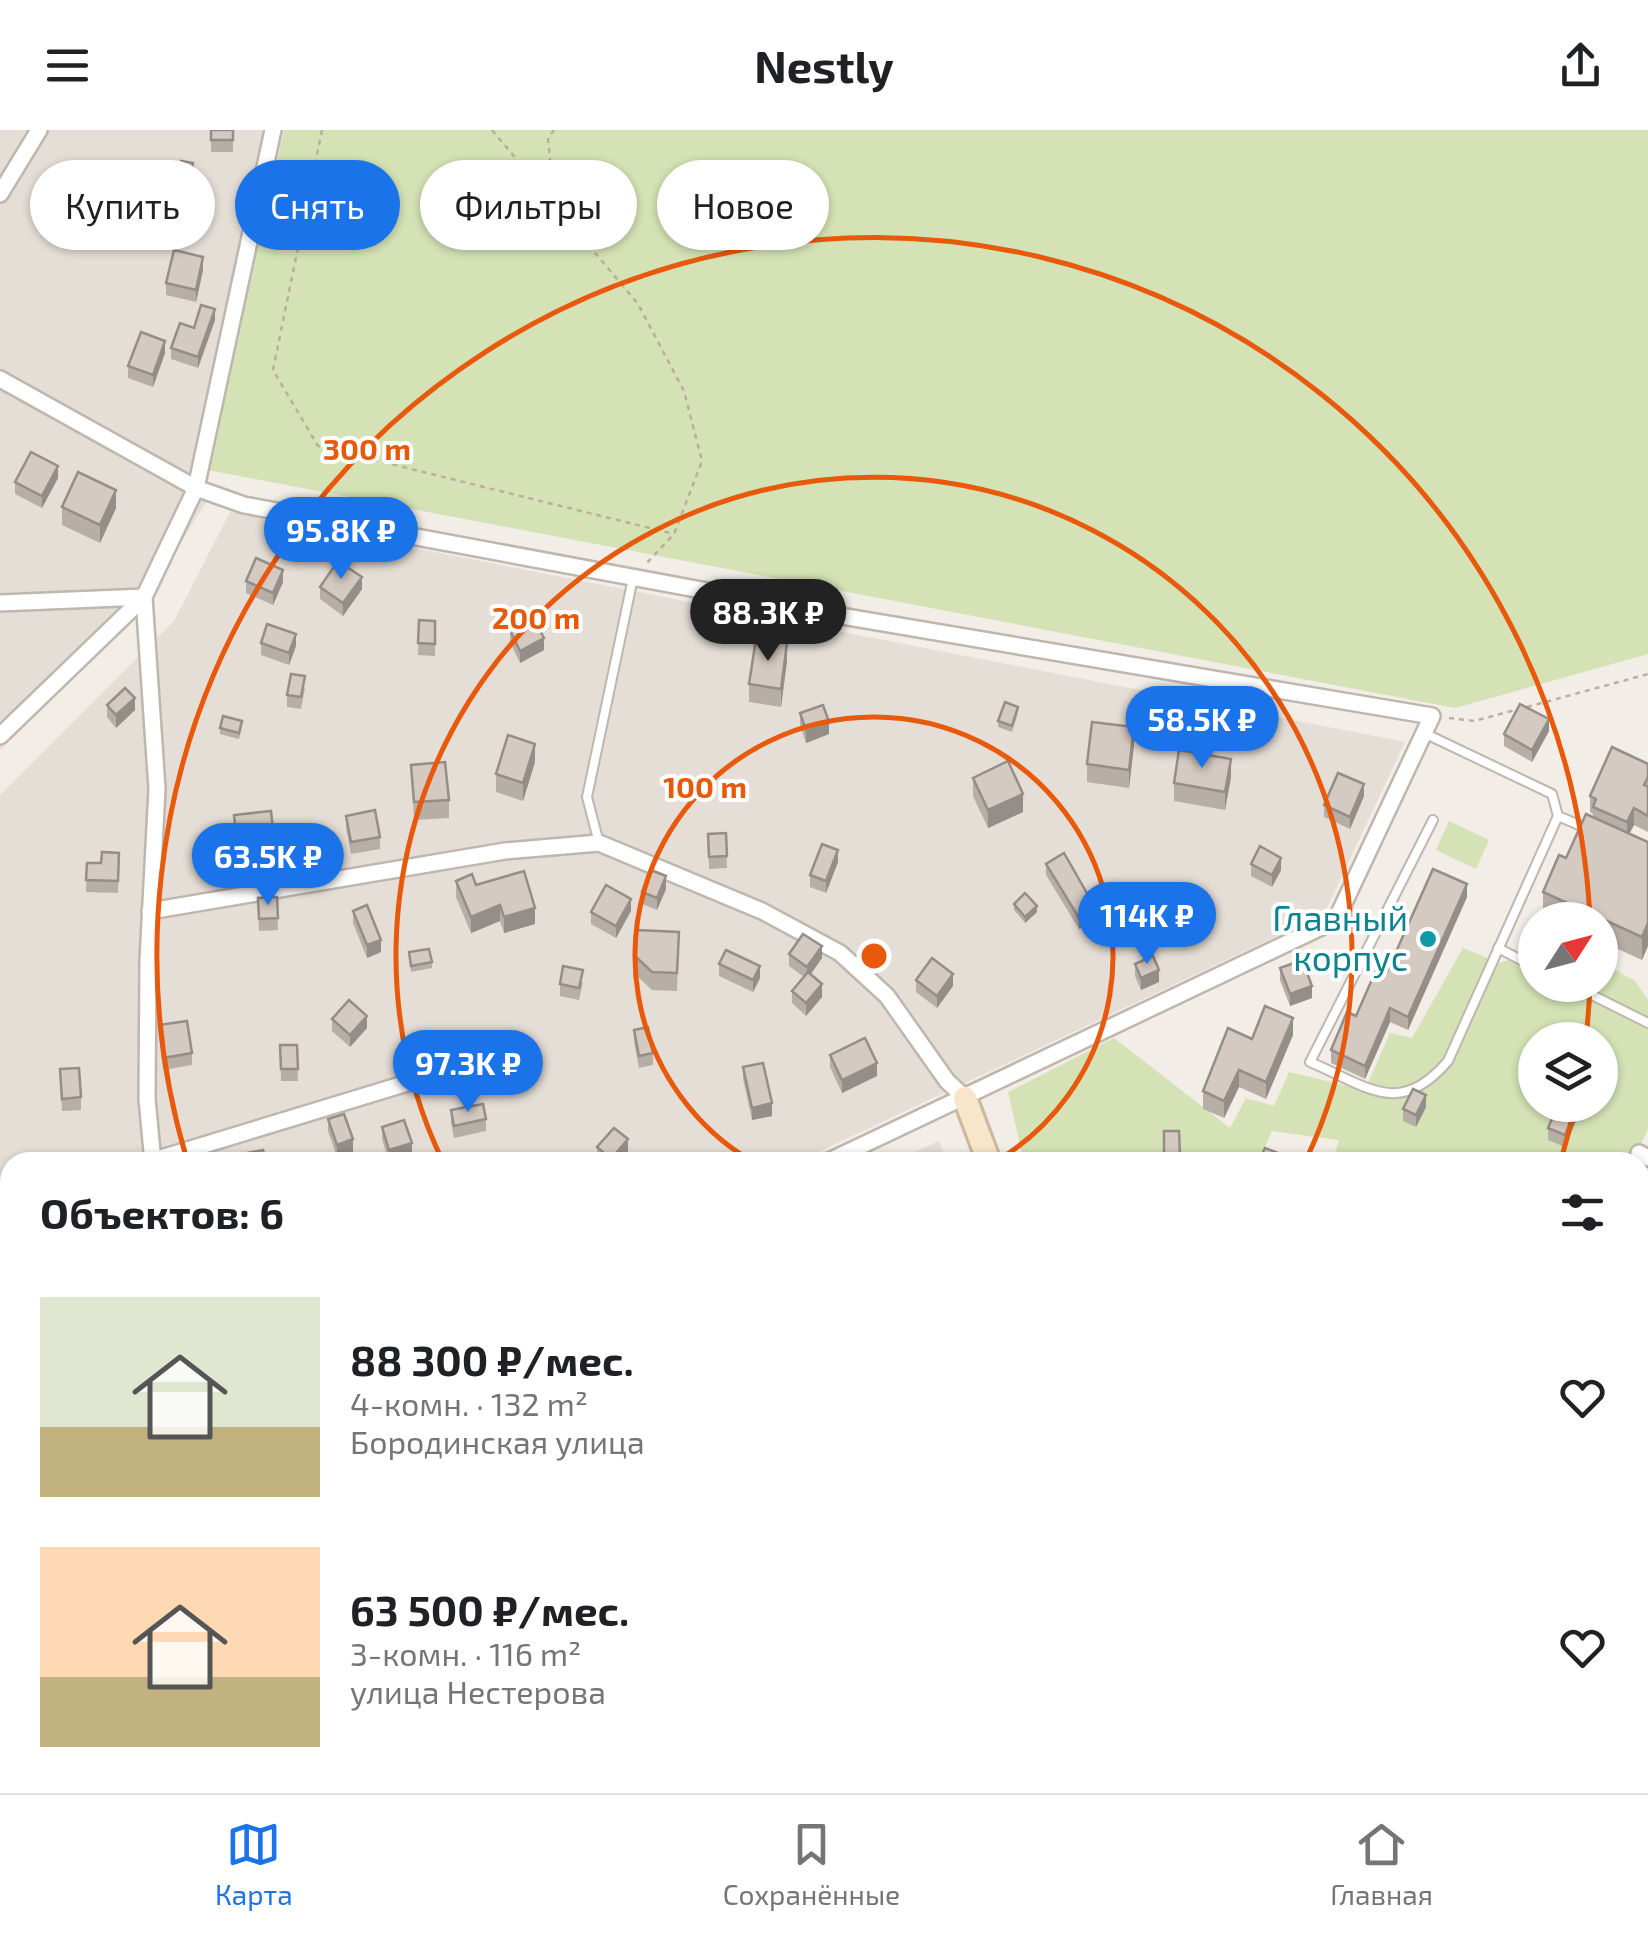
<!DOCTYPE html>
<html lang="ru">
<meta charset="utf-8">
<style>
body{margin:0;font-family:"Exo 2",sans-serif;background:#f6f6f6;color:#202124;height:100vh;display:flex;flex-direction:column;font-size:38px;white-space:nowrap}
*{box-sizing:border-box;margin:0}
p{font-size:32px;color:#757577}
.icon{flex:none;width:55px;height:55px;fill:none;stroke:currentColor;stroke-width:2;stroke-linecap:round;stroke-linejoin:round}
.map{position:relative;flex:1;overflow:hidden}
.panel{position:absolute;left:0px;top:1022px;width:1650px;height:642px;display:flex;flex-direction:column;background:#fff;border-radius:30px 30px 0 0;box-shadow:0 2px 8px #0004}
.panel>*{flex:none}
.guide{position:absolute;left:30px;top:30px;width:1000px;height:90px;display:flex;gap:20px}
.needle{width:65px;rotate:54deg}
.controls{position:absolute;left:1518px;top:772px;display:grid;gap:20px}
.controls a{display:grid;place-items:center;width:100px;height:100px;border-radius:50%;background:#fff;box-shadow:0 2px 8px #0004;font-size:50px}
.price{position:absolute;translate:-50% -85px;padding:0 22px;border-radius:35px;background:#1a73e8;color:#fff;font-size:32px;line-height:65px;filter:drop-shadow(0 2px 5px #0008)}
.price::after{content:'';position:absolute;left:50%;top:60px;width:30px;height:22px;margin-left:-15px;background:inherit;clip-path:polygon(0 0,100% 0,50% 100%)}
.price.current{background:#222;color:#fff}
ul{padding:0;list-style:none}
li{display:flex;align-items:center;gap:30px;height:250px;padding:0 40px}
li span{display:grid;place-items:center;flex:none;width:280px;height:200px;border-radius:0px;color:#555}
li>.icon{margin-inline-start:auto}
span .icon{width:120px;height:120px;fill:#fffc;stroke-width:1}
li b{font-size:42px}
h2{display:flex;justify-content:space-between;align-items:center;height:120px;padding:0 40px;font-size:42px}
.tag{padding:0 35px;border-radius:45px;background:#fff;box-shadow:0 2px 8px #0004;font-size:35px;line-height:90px}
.tag.current{background:#1a73e8;color:#fff}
header{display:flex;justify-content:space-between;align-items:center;height:130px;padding:0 40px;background:#fff;font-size:45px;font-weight:700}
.tab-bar{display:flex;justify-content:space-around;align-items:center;height:140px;border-top:2px solid #e0e0e0;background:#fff;font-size:28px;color:#757577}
.tab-bar a{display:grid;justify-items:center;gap:5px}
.tab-bar .current{color:#1a73e8}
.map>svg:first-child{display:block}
</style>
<header><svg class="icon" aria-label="menu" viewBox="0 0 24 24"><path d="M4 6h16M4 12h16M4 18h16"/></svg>Nestly<svg class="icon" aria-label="share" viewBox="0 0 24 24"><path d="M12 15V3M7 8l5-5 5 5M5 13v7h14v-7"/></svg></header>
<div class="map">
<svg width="1648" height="1663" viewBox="0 0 1648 1663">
<rect width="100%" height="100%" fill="#f2ede7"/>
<g fill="#e5ded6">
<polygon points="0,0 268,0 190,350 215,357 138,484 0,620"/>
<polygon points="230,382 1405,612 1324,784 797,1032 10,1032 10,1403 0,1408 0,665 174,491"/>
<polygon points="939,1011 948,1032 893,1032"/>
<polygon points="10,1442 10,1582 0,1574 0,1447"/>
<polygon points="96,1655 489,1655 477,1663 105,1663"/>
<polygon points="567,1655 1375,1655 1383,1663 554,1663"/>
</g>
<g fill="#d4e2b5" fill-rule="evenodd">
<polygon points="284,0 1648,0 1648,524 1455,578 208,340"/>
<polygon points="1449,691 1489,710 1476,739 1436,720"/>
<path d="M1463 818 1500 833 1535 819V855H1600V831L1635 851 1648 870V999L1633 1032H1332L1339 1010 1272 1001 1258 1032H1024L1008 962 1114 908 1230 998 1246 968 1274 976 1289 942 1365 960 1390 903 1412 908ZM1535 910H1600V975H1535Z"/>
<polygon points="1640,1052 1648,1056 1648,1119 1642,1135 1648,1139 1648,1472 1640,1480"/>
</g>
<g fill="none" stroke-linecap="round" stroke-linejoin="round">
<g stroke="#bfb6ae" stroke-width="12">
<g id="lane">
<path d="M1424 603 1552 664 1558 686 1448 931C1399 988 1369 957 1310 932L1433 690"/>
<polyline points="1558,686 1586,698"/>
<polyline points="599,713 587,667 633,448"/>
<polyline points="1498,818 1535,837"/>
<polyline points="1572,855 1648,893"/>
<polyline points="1150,1655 1157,1663"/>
</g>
</g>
<g stroke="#bfb6ae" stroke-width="20">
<g id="street">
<polyline points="0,64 39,0"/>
<polyline points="0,249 196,358 244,375 847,487 1432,586 1336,790 827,1032"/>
<polyline points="0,473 144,467"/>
<polyline points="0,606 144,467"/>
<polyline points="150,781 505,721 599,713 762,781 840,823 887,866 947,951 965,968"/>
<polyline points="1639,1023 1648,1028"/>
<polyline points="148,1032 427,947"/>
<polyline points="153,1032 147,969 148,830 157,659 144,467 196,358 273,0"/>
<polyline points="0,1078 10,1075"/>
<polyline points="0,1418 10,1414"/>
<polyline points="0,1600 10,1609"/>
<polyline points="60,1655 70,1663"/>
<polyline points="1579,1655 1591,1663"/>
<polyline points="3,1663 20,1655"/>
<polyline points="500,1663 512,1655"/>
</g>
</g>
<g stroke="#ccb89c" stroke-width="28">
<g id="secondary">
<polyline points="965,968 989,1032"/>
<polyline points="1401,1655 1408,1663"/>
</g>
</g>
<g stroke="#bcad9e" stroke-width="2.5" stroke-dasharray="5 5" stroke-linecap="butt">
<polyline points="322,0 273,240 318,316 674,404"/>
<polyline points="492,0 638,174 684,261 702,331 674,404 645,435"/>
<polyline points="554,0 548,8 554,72"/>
<polyline points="1527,577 1648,544"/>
<polyline points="1449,588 1474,591 1519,579"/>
</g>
<use href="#lane" stroke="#fff" stroke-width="8"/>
<use href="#street" stroke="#fff" stroke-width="15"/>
<use href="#secondary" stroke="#f8e6cb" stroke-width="22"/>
</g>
<g fill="#b7aea6">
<rect x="211" y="0" width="22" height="22"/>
<polygon points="193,39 189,59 177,56 177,50"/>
<polygon points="56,74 86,101 72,110 56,86"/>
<polygon points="203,140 196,172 166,165 166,153"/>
<polygon points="215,190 198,238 171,229 171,218 194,198"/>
<polygon points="165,223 153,257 128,248 128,236"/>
<polygon points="58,348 42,378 15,364 15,352"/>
<polygon points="62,377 116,378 100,413 62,395"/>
<polygon points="246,451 283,452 273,475 246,463"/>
<polygon points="320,457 362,459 343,486 320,469"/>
<polygon points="419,490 435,491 435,526 418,525"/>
<polygon points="510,500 544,520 520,533 510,512"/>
<polygon points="261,513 296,516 289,535 261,525"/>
<polygon points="787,531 781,577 749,572 749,554"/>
<polygon points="305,558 301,579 287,577 287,565"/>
<polygon points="1262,570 1261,602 1230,600 1230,588"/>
<polygon points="107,575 135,580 116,598 107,587"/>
<polygon points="800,583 829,604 806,613 800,595"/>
<polygon points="1018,583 1012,602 998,597 998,591"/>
<polygon points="242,597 239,609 220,604 220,598"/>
<polygon points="1549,601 1532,632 1504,616 1504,604"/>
<polygon points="1134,615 1129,658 1087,652 1087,634"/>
<polygon points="535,632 523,671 496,662 496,644"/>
<polygon points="1648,634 1648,702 1634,695 1629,704 1648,712 1642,830 1600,811 1600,790 1554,790 1543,785 1543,762 1593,687 1593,684 1590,682 1590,666"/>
<polygon points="411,635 449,670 449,688 414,690"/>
<polygon points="1231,647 1225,680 1174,671 1174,653"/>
<polygon points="973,648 1023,682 988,698 973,666"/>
<polygon points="1364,666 1350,699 1324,687 1324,675"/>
<polygon points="234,685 275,718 275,736 238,740 234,703"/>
<polygon points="346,686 380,707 380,719 351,724 346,698"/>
<polygon points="726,703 727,738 709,739 708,704"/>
<polygon points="119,723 118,763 86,762 87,733 101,733"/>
<polygon points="838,732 826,763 810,757 810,745"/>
<polygon points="1046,734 1096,790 1079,799 1046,745"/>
<polygon points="1251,734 1281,740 1272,757 1251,746"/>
<polygon points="456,751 476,755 535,794 504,803 500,791 471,803 456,767"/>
<polygon points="666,759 657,780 642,774 642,762"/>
<polygon points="277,767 278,800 259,801 258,768"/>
<polygon points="1467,767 1408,900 1390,892 1365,949 1331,933 1331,920 1387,842"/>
<polygon points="1014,774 1037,782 1025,793 1014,780"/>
<polygon points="353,781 381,822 367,828 353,793"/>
<polygon points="631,781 616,808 591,794 591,782"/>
<polygon points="636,800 679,802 677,861 652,860 635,844"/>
<polygon points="409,822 432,832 432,838 411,842"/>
<polygon points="789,824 822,828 811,844 822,867 806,886 792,873 792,861 804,847 789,836"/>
<polygon points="719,834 760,848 753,862 719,846"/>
<polygon points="1135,834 1159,852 1141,860 1135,846"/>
<polygon points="1280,838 1312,868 1290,876 1280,850"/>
<polygon points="916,850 953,856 937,878 916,862"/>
<polygon points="583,852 579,870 560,866 560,854"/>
<polygon points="332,889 367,898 350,917 332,901"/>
<polygon points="159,895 192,923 192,935 163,940"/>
<polygon points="634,900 653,923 653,935 639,938 634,912"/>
<polygon points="1293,905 1266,969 1239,957 1224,988 1203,979 1203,961 1252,909"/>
<polygon points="280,915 297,915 298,951 281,951"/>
<polygon points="830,925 877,946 842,963 830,937"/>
<polygon points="743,937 772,986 752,990 743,949"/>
<polygon points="60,951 81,967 81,980 62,981"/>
<polygon points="1426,977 1416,997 1403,991 1403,979"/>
<polygon points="451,980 486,989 486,1001 454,1008 451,992"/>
<polygon points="1578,986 1565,1017 1548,1010 1548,998"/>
<polygon points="328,989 353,1022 337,1027 328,1001"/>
<polygon points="382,997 412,1026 389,1032 382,1009"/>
<polygon points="1164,1001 1179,1001 1180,1032 1164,1032"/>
<polygon points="597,1017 628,1021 618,1032 602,1032 597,1029"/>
<polygon points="10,1206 10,1235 0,1237 0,1208"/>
<polygon points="1648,1413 1648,1454 1640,1450 1640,1431"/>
<polygon points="200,1655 222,1655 214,1663 207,1663"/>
<rect x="1076" y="1655" width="32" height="8"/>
<polygon points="1273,1655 1296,1655 1289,1663 1282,1663"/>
</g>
<g fill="#958d87">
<polygon points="86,89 86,101 72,110 72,98"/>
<polygon points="203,127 203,140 196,172 196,160"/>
<polygon points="215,179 215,190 198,238 198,227"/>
<polygon points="165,211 165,223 153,257 153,245"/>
<polygon points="58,336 58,348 42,378 42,366"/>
<polygon points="116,360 116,378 100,413 100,395"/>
<polygon points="283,440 283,452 273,475 273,463"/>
<polygon points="362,447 362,459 343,486 343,473"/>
<polygon points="296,504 296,516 289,535 289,523"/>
<polygon points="544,508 544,520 520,533 520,521"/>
<polygon points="787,513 787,531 781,577 781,559"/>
<polygon points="135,568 135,580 116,598 116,585"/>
<polygon points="1549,589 1549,601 1532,632 1532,620"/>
<polygon points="829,592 829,604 806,613 806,600"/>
<polygon points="1134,597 1134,615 1129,658 1129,640"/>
<polygon points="535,614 535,632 523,671 523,653"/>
<polygon points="1231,629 1231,647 1225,680 1225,662"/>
<polygon points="1364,654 1364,666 1350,699 1350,687"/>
<polygon points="1023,664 1023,682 988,698 988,680"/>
<polygon points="1634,678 1634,695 1627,708 1627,692"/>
<polygon points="838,720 838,732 826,763 826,751"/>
<polygon points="1281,728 1281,740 1272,757 1272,745"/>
<polygon points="666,746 666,759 657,780 657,768"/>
<polygon points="1467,754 1467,767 1408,900 1408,887"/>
<polygon points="631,769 631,781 616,808 616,796"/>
<polygon points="500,775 500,791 471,803 471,787"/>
<polygon points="1037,776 1037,782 1025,793 1025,787"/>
<polygon points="535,778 535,794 504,803 504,787"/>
<polygon points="1096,779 1096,790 1079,799 1079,788"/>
<polygon points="1648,793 1648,816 1642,830 1642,807"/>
<polygon points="381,810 381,822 367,828 367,815"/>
<polygon points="822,816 822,828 807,849 807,837"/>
<polygon points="760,836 760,848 753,862 753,850"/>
<polygon points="1159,840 1159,852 1141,860 1141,848"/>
<polygon points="953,844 953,856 937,878 937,866"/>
<polygon points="822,854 822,867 806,886 806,873"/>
<polygon points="1312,856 1312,868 1290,876 1290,864"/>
<polygon points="1390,878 1390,892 1365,949 1365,936"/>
<polygon points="367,886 367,898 350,917 350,905"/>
<polygon points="1293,888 1293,905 1266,969 1266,952"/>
<polygon points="877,933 877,946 842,963 842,950"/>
<polygon points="1239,940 1239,957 1224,988 1224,971"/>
<polygon points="1426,965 1426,977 1416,997 1416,985"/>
<polygon points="772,973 772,986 752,990 752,978"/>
<polygon points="1578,975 1578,986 1565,1017 1565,1005"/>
<polygon points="353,1009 353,1022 337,1027 337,1015"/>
<polygon points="628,1009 628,1021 618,1032 611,1032 611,1029"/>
<polygon points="412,1013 412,1026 389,1032 389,1020"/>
<polygon points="10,1147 10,1159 2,1161 2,1149"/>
<polygon points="4,1524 4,1536 0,1538 0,1526"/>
<polygon points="210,1655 222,1655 214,1663 210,1663"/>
<polygon points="598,1655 612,1655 600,1663 598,1663"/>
<polygon points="1104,1655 1108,1655 1108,1663 1094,1663"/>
<polygon points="1286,1655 1296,1655 1289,1663 1286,1663"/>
</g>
<g fill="#d5cac1" stroke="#958d87" stroke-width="2.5">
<rect x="211" y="0" width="22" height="10"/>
<polygon points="181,31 193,33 189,53 177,50"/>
<polygon points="70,65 86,89 72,98 56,74"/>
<polygon points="174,120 203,127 196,160 166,153"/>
<polygon points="201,175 215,179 198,227 171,218 180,193 194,198"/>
<polygon points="141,202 165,211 153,245 128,236"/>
<polygon points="31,322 58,336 42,366 15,352"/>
<polygon points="78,342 116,360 100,395 62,377"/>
<polygon points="256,428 283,440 273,463 246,451"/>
<polygon points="338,431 362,447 343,473 320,457"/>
<polygon points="533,488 544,508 520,521 510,500"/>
<polygon points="419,490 435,491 435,514 418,513"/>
<polygon points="267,494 296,504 289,523 261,513"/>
<polygon points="756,509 787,513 781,559 749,554"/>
<polygon points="291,544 305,546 301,567 287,565"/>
<polygon points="125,558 135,568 116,585 107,575"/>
<polygon points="1231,568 1262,570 1261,590 1230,588"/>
<polygon points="1005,572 1018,577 1012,596 998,591"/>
<polygon points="1520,574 1549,589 1532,620 1504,604"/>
<polygon points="823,575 829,592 806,600 800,583"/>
<polygon points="223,586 242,591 239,603 220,598"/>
<polygon points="1092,592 1134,597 1129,640 1087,634"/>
<polygon points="508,605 535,614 523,653 496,644"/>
<polygon points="1612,617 1648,634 1648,647 1644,655 1648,657 1648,686 1634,678 1627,692 1593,677 1596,669 1590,666"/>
<polygon points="1179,620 1231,629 1225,662 1174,653"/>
<polygon points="1008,631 1023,664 988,680 973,648"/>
<polygon points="445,632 449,670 414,672 411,635"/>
<polygon points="1338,643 1364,654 1350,687 1324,675"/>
<polygon points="375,680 380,707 351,712 346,686"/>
<polygon points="271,681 275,718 238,722 234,685"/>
<polygon points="1586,684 1648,712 1648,793 1642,807 1543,762 1559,725 1566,728"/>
<polygon points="726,703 727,726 709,727 708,704"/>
<polygon points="822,714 838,720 826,751 810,745"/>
<polygon points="1260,716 1281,728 1272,745 1251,734"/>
<polygon points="102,722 119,723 118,751 86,750 87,733 101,733"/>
<polygon points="1064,723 1096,779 1079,788 1046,734"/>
<polygon points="1433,739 1467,754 1408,887 1390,878 1365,936 1331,920 1347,882 1356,886 1377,838 1387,842"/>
<polygon points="651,740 666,746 657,768 642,762"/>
<polygon points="524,741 535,778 504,787 500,775 471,787 456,751 472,744 476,755"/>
<polygon points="606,755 631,769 616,796 591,782"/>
<polygon points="1025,763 1037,776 1025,787 1014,774"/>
<polygon points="277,767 278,788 259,789 258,768"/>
<polygon points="367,775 381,810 367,815 353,781"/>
<polygon points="636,800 679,802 677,843 652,842 635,826"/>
<polygon points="803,804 822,816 807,837 789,824"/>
<polygon points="429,819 432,832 411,836 409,822"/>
<polygon points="726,820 760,836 753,850 719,834"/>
<polygon points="1153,826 1159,840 1141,848 1135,834"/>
<polygon points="932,828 953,844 937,866 916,850"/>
<polygon points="1302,830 1312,856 1290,864 1280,838"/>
<polygon points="563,836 583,840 579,858 560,854"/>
<polygon points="808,842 822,854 806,873 792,861"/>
<polygon points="349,870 367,886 350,905 332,889"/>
<polygon points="1265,876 1293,888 1266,952 1239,940 1224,971 1203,961 1228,898 1252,909"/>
<polygon points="187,891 192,923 163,928 159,895"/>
<polygon points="648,897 653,923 639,926 634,900"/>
<polygon points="865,908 877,933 842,950 830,925"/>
<polygon points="280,915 297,915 298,939 281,939"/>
<polygon points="763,933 772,973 752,978 743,937"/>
<polygon points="79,938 81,967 62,969 60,939"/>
<polygon points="1413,959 1426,965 1416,985 1403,979"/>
<polygon points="483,974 486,989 454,996 451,980"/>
<polygon points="1558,975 1578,975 1565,1005 1548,998"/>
<polygon points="344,984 353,1009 337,1015 328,989"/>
<polygon points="404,990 412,1013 389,1020 382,997"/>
<polygon points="614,998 628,1009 611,1029 597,1017"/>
<polygon points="1164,1001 1179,1001 1180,1025 1164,1025"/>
<polygon points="1265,1018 1283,1025 1280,1032 1258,1032"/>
<polygon points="263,1020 266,1032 233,1032 232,1026"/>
<polygon points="10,1122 10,1147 2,1149 0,1125"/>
<polygon points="10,1206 10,1223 0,1225 0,1208"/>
<polygon points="1648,1413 1648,1436 1640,1432"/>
<polygon points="538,1655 556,1655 561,1663 529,1663 528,1661"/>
<polygon points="779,1655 831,1655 835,1659 830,1663 787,1663"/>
<polygon points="1078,1655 1104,1655 1094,1663 1085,1663"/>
<polygon points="1546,1655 1563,1655 1566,1657 1563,1663 1542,1663"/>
</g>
<g fill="none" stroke="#e8590c" stroke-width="5">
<path d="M753 1032A239 239 0 1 1 995 1032"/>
<path d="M443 1032A478 478 0 1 1 1305 1032"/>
<path d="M1590 857A717 717 0 0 1 1586 907M1575 975A717 717 0 0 1 1561 1030M187 1030A717 717 0 1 1 1590 788"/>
</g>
<circle fill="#0f9aa8" stroke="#fff" stroke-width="4" cx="1428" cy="809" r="10"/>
<g text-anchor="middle" stroke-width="8" stroke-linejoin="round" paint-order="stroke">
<g font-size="35" fill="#0d838f" stroke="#fff" text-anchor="end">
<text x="1408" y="801">Главный<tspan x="1408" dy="40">корпус</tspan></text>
</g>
</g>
<circle cx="874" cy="826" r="15" fill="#e8590c" stroke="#fff" stroke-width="5"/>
<g font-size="30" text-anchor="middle" font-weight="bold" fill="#e8590c" stroke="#fff" stroke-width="8" stroke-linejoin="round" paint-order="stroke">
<text x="367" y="330">300 m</text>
<text x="536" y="499">200 m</text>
<text x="705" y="668">100 m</text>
</g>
</svg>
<div class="controls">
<a><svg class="needle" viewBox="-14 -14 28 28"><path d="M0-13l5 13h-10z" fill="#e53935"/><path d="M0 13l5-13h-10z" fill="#757577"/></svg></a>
<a><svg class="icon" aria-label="layers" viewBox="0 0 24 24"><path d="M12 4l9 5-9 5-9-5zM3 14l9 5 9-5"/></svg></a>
</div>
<b class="price" style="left:341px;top:452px">95.8K ₽</b>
<b class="price current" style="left:768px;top:534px">88.3K ₽</b>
<b class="price" style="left:1202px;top:641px">58.5K ₽</b>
<b class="price" style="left:268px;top:778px">63.5K ₽</b>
<b class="price" style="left:1147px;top:837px">114K ₽</b>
<b class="price" style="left:468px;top:985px">97.3K ₽</b>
<div class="guide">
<a class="tag">Купить</a>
<a class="tag current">Снять</a>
<a class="tag">Фильтры</a>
<a class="tag">Новое</a>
</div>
<section class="panel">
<h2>Объектов: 6<svg class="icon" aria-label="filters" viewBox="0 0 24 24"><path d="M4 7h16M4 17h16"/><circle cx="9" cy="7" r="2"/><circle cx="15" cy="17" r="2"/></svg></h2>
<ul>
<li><span style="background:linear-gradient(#dfe7d0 65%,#c2b280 0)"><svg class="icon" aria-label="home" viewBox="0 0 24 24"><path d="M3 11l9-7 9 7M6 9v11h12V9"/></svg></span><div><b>88 300 ₽/мес.</b><p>4-комн. · 132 m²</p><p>Бородинская улица</p></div><svg class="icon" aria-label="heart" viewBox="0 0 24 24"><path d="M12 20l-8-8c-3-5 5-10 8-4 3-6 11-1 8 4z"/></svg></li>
<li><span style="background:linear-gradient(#ffd9b3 65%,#c2b280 0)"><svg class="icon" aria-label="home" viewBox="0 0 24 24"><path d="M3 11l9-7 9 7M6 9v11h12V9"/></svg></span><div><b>63 500 ₽/мес.</b><p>3-комн. · 116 m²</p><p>улица Нестерова</p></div><svg class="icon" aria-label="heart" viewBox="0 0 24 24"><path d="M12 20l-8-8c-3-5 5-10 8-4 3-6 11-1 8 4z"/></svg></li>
</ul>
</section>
</div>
<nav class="tab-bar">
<a class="current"><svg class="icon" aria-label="map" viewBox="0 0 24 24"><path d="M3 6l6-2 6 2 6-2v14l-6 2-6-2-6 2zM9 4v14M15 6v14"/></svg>Карта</a>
<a><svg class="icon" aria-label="saved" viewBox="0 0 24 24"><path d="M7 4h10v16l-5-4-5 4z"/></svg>Сохранённые</a>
<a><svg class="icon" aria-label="home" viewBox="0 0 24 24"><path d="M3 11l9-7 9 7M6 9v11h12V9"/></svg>Главная</a>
</nav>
